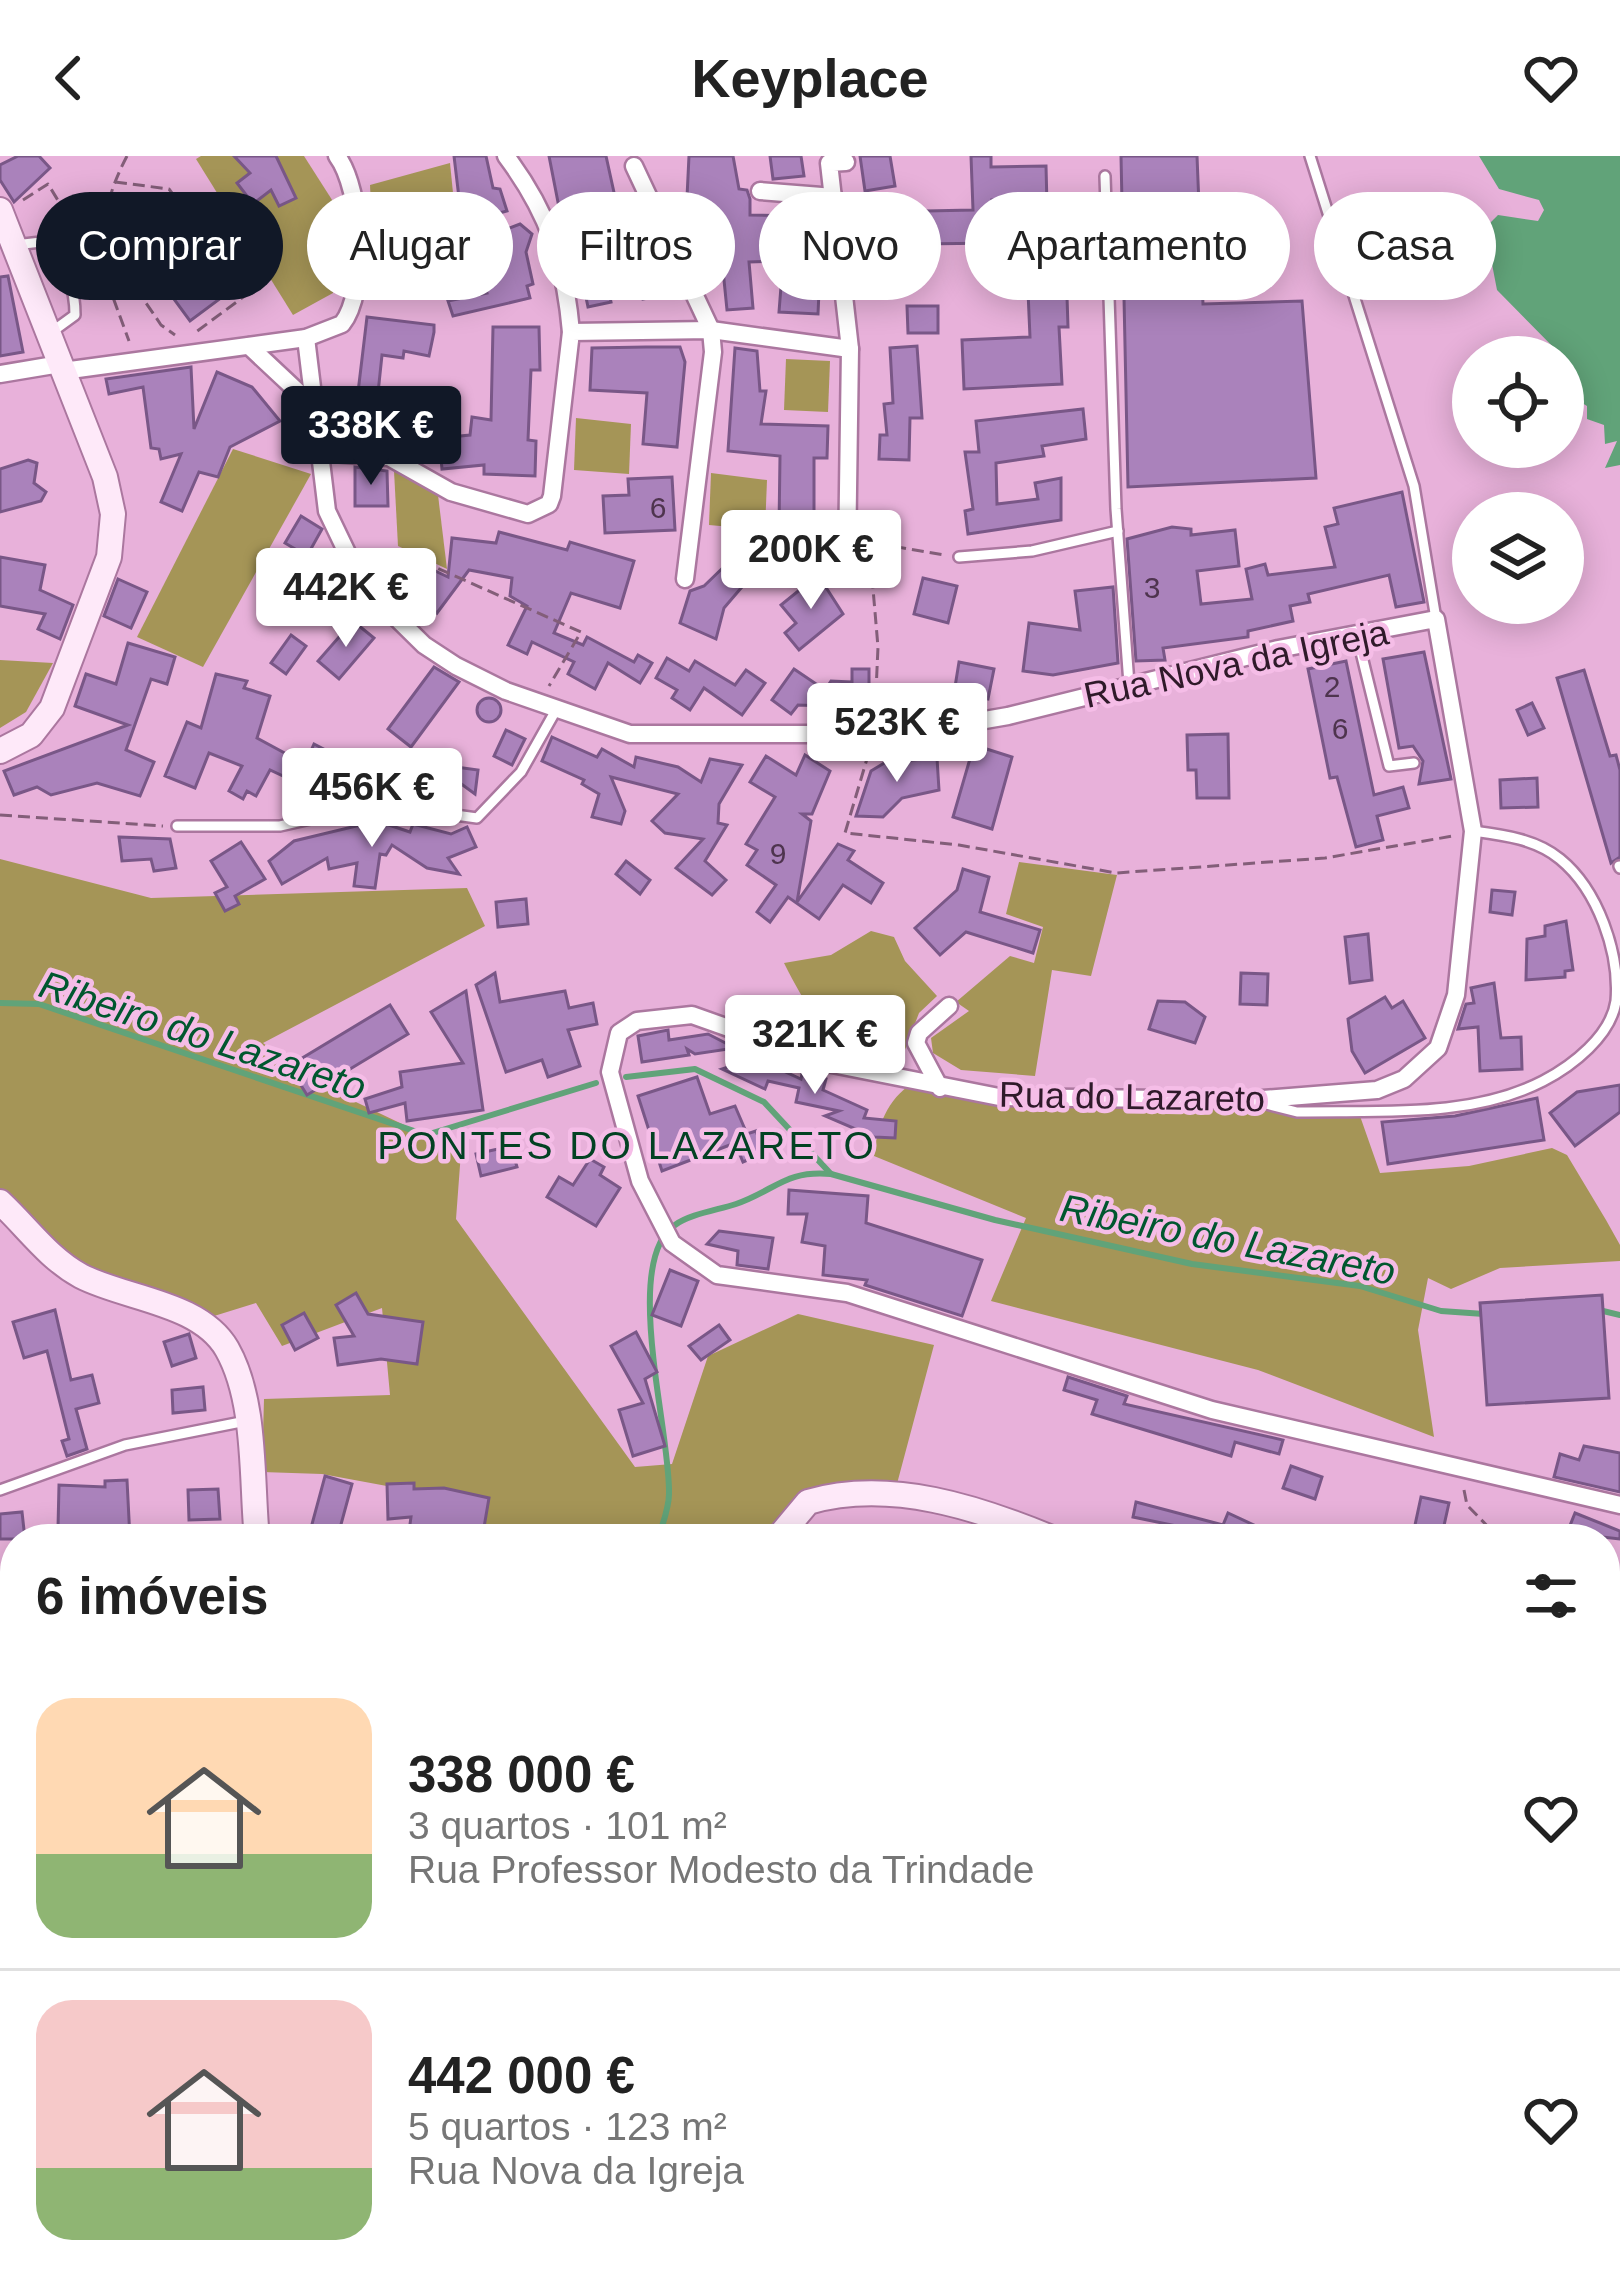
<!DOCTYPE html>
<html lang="pt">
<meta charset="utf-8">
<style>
body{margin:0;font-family:Helvetica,sans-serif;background:#f6f6f6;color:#222;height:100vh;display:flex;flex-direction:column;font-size:45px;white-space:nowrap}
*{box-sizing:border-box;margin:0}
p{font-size:39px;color:#767676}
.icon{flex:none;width:66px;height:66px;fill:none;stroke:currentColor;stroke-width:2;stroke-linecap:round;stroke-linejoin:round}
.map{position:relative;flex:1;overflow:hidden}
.drawer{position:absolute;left:0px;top:1368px;width:1620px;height:768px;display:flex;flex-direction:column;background:#fff;border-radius:48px 48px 0 0;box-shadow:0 6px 30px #0003}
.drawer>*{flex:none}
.top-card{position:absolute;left:36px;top:36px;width:1548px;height:108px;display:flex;gap:24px}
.controls{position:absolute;left:1452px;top:180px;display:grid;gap:24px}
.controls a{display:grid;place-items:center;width:132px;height:132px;border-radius:50%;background:#fff;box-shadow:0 6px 30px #0003;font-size:60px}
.price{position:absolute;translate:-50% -102px;padding:0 27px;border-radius:12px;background:#fff;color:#222;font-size:39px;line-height:78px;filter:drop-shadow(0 3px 6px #0008)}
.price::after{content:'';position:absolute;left:50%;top:72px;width:36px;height:27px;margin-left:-18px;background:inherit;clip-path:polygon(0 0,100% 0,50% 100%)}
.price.active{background:#111827;color:#fff}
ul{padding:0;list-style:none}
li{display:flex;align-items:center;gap:36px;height:300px;padding:0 36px}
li+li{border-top:3px solid #e0e0e0}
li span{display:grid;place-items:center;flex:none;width:336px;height:240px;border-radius:36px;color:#555}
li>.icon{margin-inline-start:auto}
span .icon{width:144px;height:144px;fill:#fffc;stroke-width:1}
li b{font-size:51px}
h2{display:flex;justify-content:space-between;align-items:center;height:144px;padding:0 36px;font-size:51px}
.pill{padding:0 42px;border-radius:54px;background:#fff;box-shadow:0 6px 30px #0003;font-size:42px;line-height:108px}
.pill.active{background:#111827;color:#fff}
header{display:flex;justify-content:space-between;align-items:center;height:156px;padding:0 36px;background:#fff;font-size:54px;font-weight:800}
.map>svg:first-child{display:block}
</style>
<header><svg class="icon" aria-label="back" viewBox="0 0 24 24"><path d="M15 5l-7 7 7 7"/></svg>Keyplace<svg class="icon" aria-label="heart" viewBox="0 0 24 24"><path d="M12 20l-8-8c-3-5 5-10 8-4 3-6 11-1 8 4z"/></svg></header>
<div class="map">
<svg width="1620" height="2136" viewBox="0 0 1620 2136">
<rect width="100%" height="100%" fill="#e8b1da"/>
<g fill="#a59557">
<polygon points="201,0 304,0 334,47 333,137 293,159 196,3"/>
<polygon points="450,7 457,77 373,88 370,29"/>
<polygon points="786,203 830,205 828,256 784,254"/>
<polygon points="576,262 631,268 629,318 574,314"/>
<polygon points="233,293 311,318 203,511 137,481"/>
<polygon points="394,315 438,339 447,413 398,390"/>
<polygon points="711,317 767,324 765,374 709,369"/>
<polygon points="0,504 53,507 26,556 0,572"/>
<polygon points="0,703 151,742 467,732 485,770 263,887 318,928 461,996 456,1063 635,1311 672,1308 708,1200 798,1158 934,1189 894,1339 817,1343 782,1383 479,1383 484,1348 322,1318 262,1316 264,1243 390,1239 382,1152 282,1190 256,1147 198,1165 82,1120 0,1046"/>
<polygon points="1019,706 1117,719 1091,820 1052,814 1035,920 961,914 933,897 931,882 969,855 956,846 1010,800 1034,807 1043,771 1006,758"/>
<path d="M871 775 894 781 905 805 937 840 919 857 903 899C838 902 811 861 784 807L831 799Z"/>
<path d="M913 927 1247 951 1306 962 1360 960 1380 1017 1469 1010 1552 992 1567 999 1606 1064 1620 1089V1105L1500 1112 1451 1133 1428 1122 1418 1174 1434 1281 1258 1214 991 1145 1026 1062 874 1000C877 971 887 943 913 927Z"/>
<polygon points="0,1445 15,1448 15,1723 0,1716"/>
</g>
<polygon fill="#61a379" points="1479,0 1620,0 1620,309 1605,312 1617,285 1605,288 1604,269 1587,263 1587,250 1569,239 1578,220 1565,223 1571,211 1563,211 1563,201 1497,134 1485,72 1498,59 1538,65 1544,54 1539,44 1499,33"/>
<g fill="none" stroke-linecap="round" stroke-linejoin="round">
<g stroke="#61a379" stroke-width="6">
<polyline points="0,847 39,848 426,979 596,927"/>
<polyline points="626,921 695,913 764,946 831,1018 995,1064 1192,1108 1360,1130 1441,1155 1484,1158"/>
<polyline points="1599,1154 1620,1159"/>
<path d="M658 1383C662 1369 669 1353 669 1338 671 1277 621 1105 675 1069 690 1058 718 1054 736 1048 776 1034 785 1014 831 1018"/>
<polyline points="0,1523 15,1522"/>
</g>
</g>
<g fill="#aa82bb" stroke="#795787" stroke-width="3">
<polygon points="18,0 39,0 50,12 14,46 0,24 0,9"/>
<polygon points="234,0 276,0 296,42 279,50 271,34 253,48 237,27 250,17"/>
<polygon points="454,0 486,0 493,32 500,33 507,55 462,67"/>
<polygon points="549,0 606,0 615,41 623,39 626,59 615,61 619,81 598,85 611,146 588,151 575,89 568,91 565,82"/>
<polygon points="689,0 733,0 739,33 747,34 750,43 750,59 803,60 805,112 820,113 818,158 779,156 783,105 749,106 753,152 727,154 721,94 694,93 696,63 686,62"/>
<polygon points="770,0 801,0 804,20 773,23"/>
<polygon points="860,0 890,0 895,30 865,35"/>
<polygon points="971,0 991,0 991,11 1046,10 1047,49 1064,49 1068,171 1059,171 1062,228 964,233 962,184 1030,181 1024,44 992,44 996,87 920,88 926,55 973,54"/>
<polygon points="1121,0 1197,0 1203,148 1302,145 1316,322 1128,331"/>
<polygon points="163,43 182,68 174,75 213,127 224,120 233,133 190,165 141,98 132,105 114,79"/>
<polygon points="889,66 899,124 868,129 858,71"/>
<polygon points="520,68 532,78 526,96 533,128 527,130 530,142 453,160 448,145 487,137 479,104 498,99 507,73"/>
<polygon points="391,95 438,95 439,134 392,135"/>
<polygon points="660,95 670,138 643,143 635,99"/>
<polygon points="8,120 23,196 0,200 0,121"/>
<polygon points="907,150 938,150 938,177 908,177"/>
<polygon points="367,161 434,169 434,176 429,200 404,195 403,202 382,199 376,256 356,253"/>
<polygon points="493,171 539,171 540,214 531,214 528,284 536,285 535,320 484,318 484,309 442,313 439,282 470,279 472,261 491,264"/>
<polygon points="917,190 922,262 910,262 909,304 879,303 880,279 887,279 884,248 893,247 890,192"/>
<polygon points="646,191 680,191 685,206 677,291 643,288 647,237 590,234 592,192"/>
<polygon points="735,192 757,195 760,235 766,235 761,268 828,270 827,302 814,302 814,372 779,372 780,300 728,295"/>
<polygon points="191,211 194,273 217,216 252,231 280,265 230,291 218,321 199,316 182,355 161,346 181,298 161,303 159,293 151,292 143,231 109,238 106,223"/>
<polygon points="1083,253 1086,283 1042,290 1044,300 996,307 997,348 1038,343 1035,327 1061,322 1061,364 968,378 965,355 973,353 965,296 979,296 976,265"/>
<polygon points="28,304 37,307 34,327 46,336 41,345 0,356 0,313"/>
<polygon points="355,311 387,315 388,350 355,350"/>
<polygon points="672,321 675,374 605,377 603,340 629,339 628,323"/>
<polygon points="1402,336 1424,446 1396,451 1389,419 1308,438 1310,446 1290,450 1293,465 1248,475 1248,481 1163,492 1165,504 1136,505 1127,383 1172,371 1191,373 1191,379 1235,374 1239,410 1197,415 1201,448 1252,443 1246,413 1265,408 1268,419 1335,411 1325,371 1338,368 1334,352"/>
<polygon points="301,360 322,373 307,400 285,387"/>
<polygon points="499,376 567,394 570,386 634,405 620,452 571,437 554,477 583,489 587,481 634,506 638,499 652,507 640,527 608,507 595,533 568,518 574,506 532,486 527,498 508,489 527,450 510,440 512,422 469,414 437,457 393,422 406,401 448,421 452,382 496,387"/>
<polygon points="735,400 753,418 724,452 716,483 680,467 690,435 704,430"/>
<polygon points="0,401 45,409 40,434 73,449 60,483 38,473 45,458 0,450"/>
<polygon points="818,419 843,458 799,494 785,477 796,467 781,449"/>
<polygon points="923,422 957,430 948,467 914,458"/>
<polygon points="118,423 147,436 131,472 104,460"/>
<polygon points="1113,431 1118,507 1053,519 1023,515 1029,467 1080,474 1075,435"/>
<polygon points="353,465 374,482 339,523 318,505"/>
<polygon points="291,479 306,490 286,518 271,507"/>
<polygon points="128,487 175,501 167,528 151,523 126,594 154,606 140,640 97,627 51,639 37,631 14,639 4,615 128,569 75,550 86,518 116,528"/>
<polygon points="1424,496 1451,623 1419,628 1423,605 1413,590 1399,592 1383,503"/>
<polygon points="667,502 689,515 695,505 735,529 746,514 765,527 742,559 704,532 690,554 672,542 677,534 656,522"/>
<polygon points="1346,505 1374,639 1403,631 1409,652 1377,660 1383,684 1356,691 1337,621 1330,622 1308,513"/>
<polygon points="959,506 994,513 988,543 954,537"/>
<polygon points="434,511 459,526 411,591 388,573"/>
<polygon points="794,513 825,534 831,525 852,526 852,513 869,513 869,529 853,529 852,551 798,549 791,558 772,544"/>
<polygon points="1584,514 1610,600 1616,599 1620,614 1620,701 1611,707 1557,522"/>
<polygon points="216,518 247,525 244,532 270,540 257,582 305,608 314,588 335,599 333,603 346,609 338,626 318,623 313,634 270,614 256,640 247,635 243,643 229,635 242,610 209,597 195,632 165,620 187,566 201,572"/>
<circle cx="489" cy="554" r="12"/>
<polygon points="1532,547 1544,572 1528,579 1517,554"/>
<polygon points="506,574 525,583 512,609 494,600"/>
<polygon points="1228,578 1229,642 1197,642 1196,614 1188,614 1187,579"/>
<polygon points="552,581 597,601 602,593 634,611 636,601 678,611 701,626 710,603 742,609 719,648 718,667 727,669 705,705 726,724 712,739 676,712 703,683 665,677 652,665 678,638 611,621 625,655 621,668 592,661 599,638 582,628 584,624 542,605"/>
<polygon points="974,589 1012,601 992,673 953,661"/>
<polygon points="805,599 830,615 812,658 802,658 811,665 797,746 838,688 854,695 848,704 883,727 871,747 843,729 819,763 788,741 770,766 757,756 776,729 747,709 757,694 746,688 775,641 750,626 766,600 796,619"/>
<polygon points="937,602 939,634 902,642 883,661 856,660 871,615 886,606"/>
<polygon points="434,608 478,614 475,638"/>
<polygon points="375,612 428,619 426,638 372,630"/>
<polygon points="1537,622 1538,651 1501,652 1500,624"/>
<polygon points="377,665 410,676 413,668 451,678 467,671 476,691 448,702 459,718 427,712 392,689 386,699 380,698 375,732 354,730 357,707 329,713 327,702 282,728 269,705 294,685"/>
<polygon points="119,681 170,683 176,712 154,715 151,703 122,705"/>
<polygon points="241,686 265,723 235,740 239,748 225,755 215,737 227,731 211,705"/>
<polygon points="626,705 650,724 640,738 616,718"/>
<polygon points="963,713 989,721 980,756 1040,774 1033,797 966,776 940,799 915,772 957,734"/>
<polygon points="1492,734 1515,736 1512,759 1490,756"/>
<polygon points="526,743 528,768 498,771 496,746"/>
<polygon points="1566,765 1573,814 1565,815 1565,821 1526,824 1527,783 1545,780 1545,770"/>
<polygon points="1368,778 1372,824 1350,827 1345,781"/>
<polygon points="495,817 500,846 565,835 569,852 593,847 597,868 568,874 580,910 548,921 542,904 506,916 476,829"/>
<polygon points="1241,817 1268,818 1267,849 1240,848"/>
<polygon points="1494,827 1501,882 1521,881 1522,913 1480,915 1478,871 1458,873 1466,848 1474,847 1471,832"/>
<polygon points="466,835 483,954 407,965 405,947 369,957 365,943 402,931 400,916 463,907 431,856"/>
<polygon points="1385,841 1392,852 1403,845 1425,882 1365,917 1352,895 1348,863"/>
<polygon points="1158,845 1185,846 1205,861 1195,887 1149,873"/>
<polygon points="390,849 408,878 307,939 289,910"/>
<polygon points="668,874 669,884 708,878 735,892 695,898 687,893 689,899 642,906 638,880"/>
<polygon points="755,902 801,923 802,918 826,923 823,934 867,954 864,962 896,965 895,982 874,981 825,960 839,955 796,946 799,932 768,925 765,933 722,913"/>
<polygon points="697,921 710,958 735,950 747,978 756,975 764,997 743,1006 735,987 662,1015 638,940"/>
<polygon points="1620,929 1620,956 1575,990 1550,957 1577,936"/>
<polygon points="1537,942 1544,984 1388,1008 1382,966 1455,960"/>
<polygon points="511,990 517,1011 481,1020 476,998"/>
<polygon points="590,1003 604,1011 600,1019 620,1032 596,1070 547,1041 559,1021 573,1029"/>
<polygon points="789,1034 868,1040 866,1067 982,1104 962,1160 865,1129 867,1124 823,1119 825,1090 802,1086 807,1058 788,1058"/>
<polygon points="719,1075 773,1082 768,1113 737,1109 738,1095 707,1088"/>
<polygon points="670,1114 698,1125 681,1170 652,1159"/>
<polygon points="356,1137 368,1158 423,1166 417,1208 381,1203 338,1209 334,1182 354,1180 336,1149"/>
<polygon points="1602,1139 1609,1242 1487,1249 1480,1147"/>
<polygon points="55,1154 71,1224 92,1219 99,1247 76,1253 87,1293 67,1300 62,1285 69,1283 47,1195 24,1202 13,1166"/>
<polygon points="304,1157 318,1182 295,1194 282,1169"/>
<polygon points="719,1169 730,1184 701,1204 689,1190"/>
<polygon points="636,1176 657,1216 645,1223 665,1290 633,1300 619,1254 643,1247 611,1190"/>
<polygon points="189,1178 196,1202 172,1210 164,1186"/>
<polygon points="1068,1221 1127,1240 1124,1248 1283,1284 1279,1298 1235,1286 1231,1300 1092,1258 1097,1244 1064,1234"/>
<polygon points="203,1231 205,1254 173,1257 172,1234"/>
<polygon points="1584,1290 1620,1297 1620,1336 1554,1321 1560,1298 1579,1304"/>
<polygon points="1291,1310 1322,1321 1315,1343 1283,1332"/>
<polygon points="325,1320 352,1328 337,1383 308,1383"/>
<polygon points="127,1324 130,1383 107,1383 107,1373 58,1372 59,1329 105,1331 105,1325"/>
<polygon points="414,1327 414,1333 444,1332 489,1342 482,1383 408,1383 411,1361 388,1363 387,1328"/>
<polygon points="218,1333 220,1363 189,1364 188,1334"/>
<polygon points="1421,1341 1449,1347 1441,1383 1412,1383"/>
<polygon points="1136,1346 1223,1369 1228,1357 1284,1383 1187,1383 1191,1373 1133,1361"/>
<polygon points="22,1356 25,1383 0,1383 0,1358"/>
<polygon points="1575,1357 1620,1375 1620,1383 1567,1377"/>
</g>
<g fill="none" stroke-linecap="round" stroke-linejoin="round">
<g stroke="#ab779f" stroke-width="14">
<g id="service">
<polyline points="1310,0 1414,330 1436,463"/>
<polyline points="1105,20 1116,353 1129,528"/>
<path d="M15 89 41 86C65 104 75 130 75 159L53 175"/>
<polyline points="959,401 1032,395 1118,375"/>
<polyline points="1357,480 1389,610 1414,607"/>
<polyline points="177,670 280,670 376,648 477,662 521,616 556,554"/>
<polyline points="1619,710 1620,712"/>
<path d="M1266 948 1297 956C1378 954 1469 963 1543 925 1572 910 1611 880 1616 845 1620 797 1598 734 1560 703 1536 683 1503 679 1473 675"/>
<polyline points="0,1334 125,1289 246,1265"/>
</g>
</g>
<g stroke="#ab779f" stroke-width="21">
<g id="minor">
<path d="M506 0C548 56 565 106 571 176"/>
<polyline points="634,10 711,174 713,196 685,423"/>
<polyline points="760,35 834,41"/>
<polyline points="306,182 327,355 362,428 424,489 456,510 506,535 630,578 904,578 1008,560 1278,493 1436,463 1473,675 1456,839 1438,892 1404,923 1377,934 1250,944 999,941 827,907 692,859 637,865 619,877 610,916 640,1025 672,1087 717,1119 847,1137 1212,1254 1620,1349"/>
<polyline points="249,190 312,249"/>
<path d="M63 215 306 182 342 168C368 136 362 33 337 0"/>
<polyline points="0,218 60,208"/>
<polyline points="317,296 389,301 451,336 528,358 549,348 552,340 571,176 711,174 850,193"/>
<polyline points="782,395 847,404 850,193 829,7 846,6"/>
<polyline points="940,932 916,887 919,877 949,850"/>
<polyline points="1605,1555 1620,1557"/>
<polyline points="0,1739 15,1752"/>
<polyline points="1605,2031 1620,2029"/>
<polyline points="1605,2042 1619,2136"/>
<polyline points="188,2121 194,2136"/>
<polyline points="239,2136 258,2121"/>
<polyline points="269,2136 278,2121"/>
<polyline points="370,2136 375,2121"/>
<polyline points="1170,2136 1264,2121"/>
</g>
</g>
<g stroke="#ab779f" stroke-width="26">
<polyline id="tertiary" points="955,2136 960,2121"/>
</g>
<g stroke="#ab779f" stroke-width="28">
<g id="secondary">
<polyline points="0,54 105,321 113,358 109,401 52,552 31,579 0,595"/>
<path d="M0 1046C27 1071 48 1102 81 1120 125 1143 200 1146 227 1193 257 1246 251 1324 257 1383"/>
<path d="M777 1383 808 1346C890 1322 979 1352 1054 1383"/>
<polyline points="1605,1748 1620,1748"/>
</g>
</g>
<g stroke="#835e79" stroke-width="3" stroke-dasharray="12 6" stroke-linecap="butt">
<path d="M127 0C84 83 115 99 161 169L175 179"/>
<polyline points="115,26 169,33 246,139 196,176"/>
<polyline points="23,44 48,28 107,125 129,185"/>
<polyline points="108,124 124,112"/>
<polyline points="381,420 401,396 581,476 549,530"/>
<polyline points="875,558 878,491 869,386 944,399"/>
<polyline points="869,596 845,677 959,689 1116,717 1325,702 1453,680"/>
<polyline points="0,659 163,670"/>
<polyline points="1464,1334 1467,1349 1496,1379"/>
<polyline points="0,1785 15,1773"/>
</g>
<use href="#service" stroke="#fff" stroke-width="9"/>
<use href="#minor" stroke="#fff" stroke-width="16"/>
<use href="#tertiary" stroke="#fff" stroke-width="21"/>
<use href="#secondary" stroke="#fee9f9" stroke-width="24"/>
</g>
<g text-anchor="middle" stroke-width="9" stroke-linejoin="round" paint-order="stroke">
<g font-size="30" fill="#4e344e">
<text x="658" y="362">6</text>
<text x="1152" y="442">3</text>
<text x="1332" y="541">2</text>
<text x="1340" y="583">6</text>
<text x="778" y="708">9</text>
</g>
<g font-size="36" fill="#2f1a2a" stroke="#f5bde7">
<text transform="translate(1236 507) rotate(-12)" y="13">Rua Nova da Igreja</text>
<text transform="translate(1132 940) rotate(1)" y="13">Rua do Lazareto</text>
</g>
<g font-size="39" font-style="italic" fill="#00572f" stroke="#f5bde7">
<text transform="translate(203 879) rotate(18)" y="14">Ribeiro do Lazareto</text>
<text transform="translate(1228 1083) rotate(11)" y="14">Ribeiro do Lazareto</text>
</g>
<g font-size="39" letter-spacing="3" fill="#034223" stroke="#f5bde7">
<text x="627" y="1003">PONTES DO LAZARETO</text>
</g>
</g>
</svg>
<div class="controls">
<a><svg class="icon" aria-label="locate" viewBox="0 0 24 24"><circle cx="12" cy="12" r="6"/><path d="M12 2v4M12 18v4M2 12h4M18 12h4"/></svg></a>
<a><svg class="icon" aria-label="layers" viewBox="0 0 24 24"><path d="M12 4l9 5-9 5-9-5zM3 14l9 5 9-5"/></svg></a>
</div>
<b class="price active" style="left:371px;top:332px">338K €</b>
<b class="price" style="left:811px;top:456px">200K €</b>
<b class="price" style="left:346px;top:494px">442K €</b>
<b class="price" style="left:897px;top:629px">523K €</b>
<b class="price" style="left:372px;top:694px">456K €</b>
<b class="price" style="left:815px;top:941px">321K €</b>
<div class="top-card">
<a class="pill active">Comprar</a>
<a class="pill">Alugar</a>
<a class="pill">Filtros</a>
<a class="pill">Novo</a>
<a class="pill">Apartamento</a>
<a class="pill">Casa</a>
</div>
<section class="drawer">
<h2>6 imóveis<svg class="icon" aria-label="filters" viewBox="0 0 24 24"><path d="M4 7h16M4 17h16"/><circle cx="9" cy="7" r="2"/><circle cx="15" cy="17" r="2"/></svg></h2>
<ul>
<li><span style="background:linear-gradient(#ffd9b3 65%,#8fb573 0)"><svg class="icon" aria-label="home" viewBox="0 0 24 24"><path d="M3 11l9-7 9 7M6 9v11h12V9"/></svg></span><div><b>338 000 €</b><p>3 quartos · 101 m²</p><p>Rua Professor Modesto da Trindade</p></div><svg class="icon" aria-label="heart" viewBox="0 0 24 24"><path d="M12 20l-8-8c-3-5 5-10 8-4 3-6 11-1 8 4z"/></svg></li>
<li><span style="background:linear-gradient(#f6c9c9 70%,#8fb573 0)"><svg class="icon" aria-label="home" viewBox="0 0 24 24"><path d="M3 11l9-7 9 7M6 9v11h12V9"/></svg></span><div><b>442 000 €</b><p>5 quartos · 123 m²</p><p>Rua Nova da Igreja</p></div><svg class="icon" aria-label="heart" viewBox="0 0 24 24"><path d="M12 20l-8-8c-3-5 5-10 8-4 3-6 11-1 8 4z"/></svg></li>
</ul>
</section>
</div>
